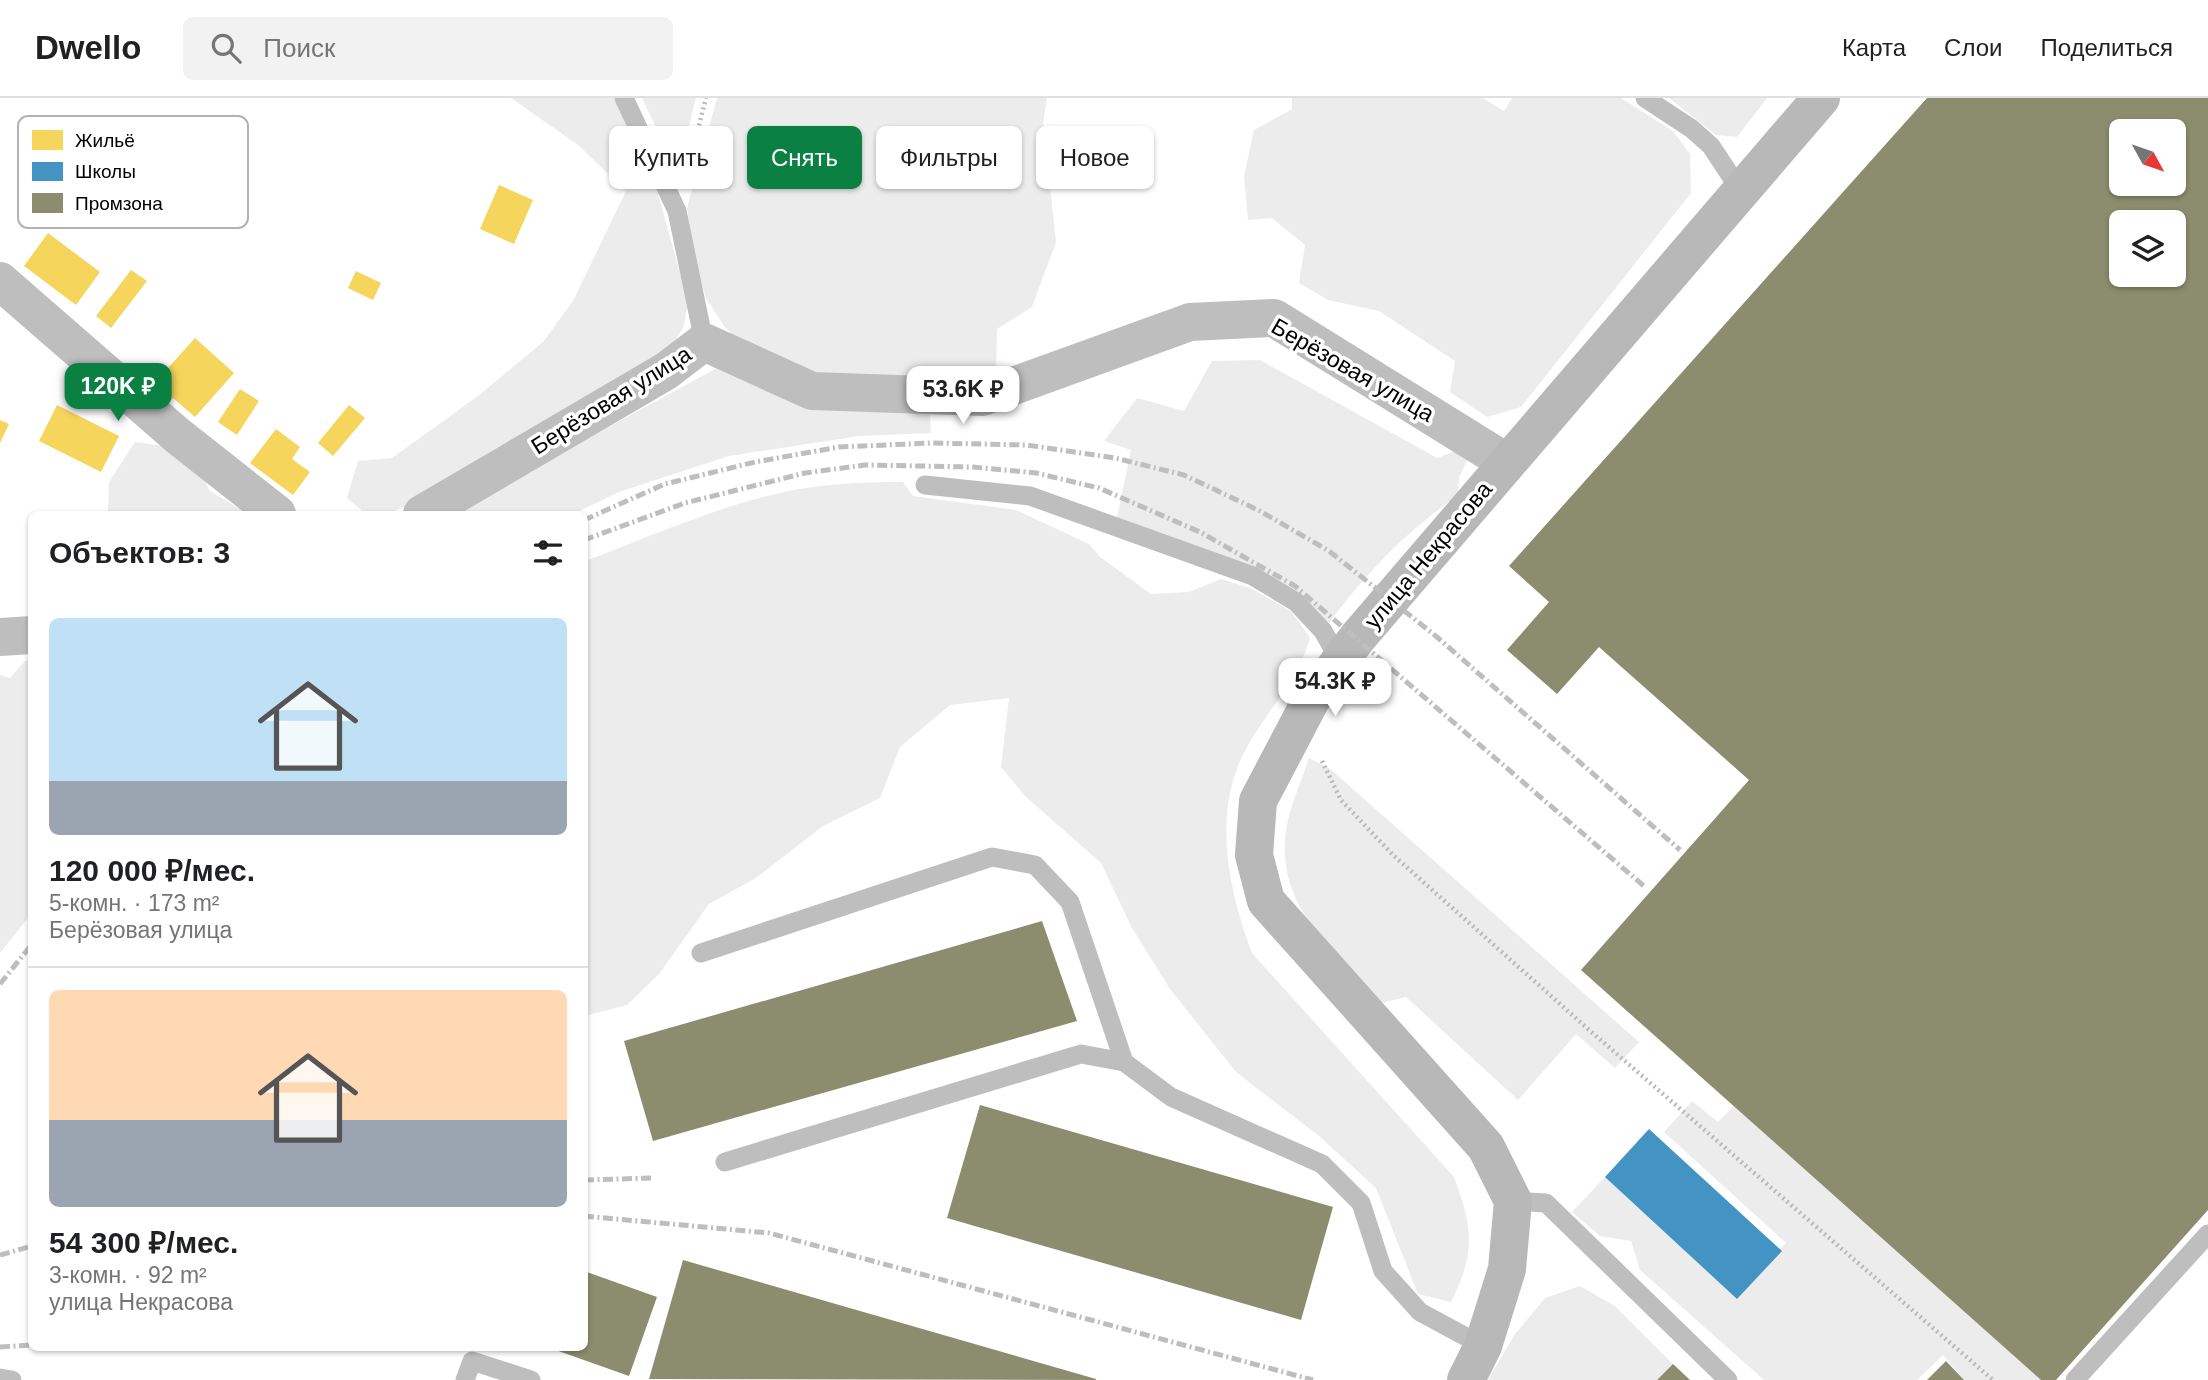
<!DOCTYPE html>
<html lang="ru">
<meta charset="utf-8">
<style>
body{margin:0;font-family:Arial,sans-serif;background:#f2f2f2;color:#202124;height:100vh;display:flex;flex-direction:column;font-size:26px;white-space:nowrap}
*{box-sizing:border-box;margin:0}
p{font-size:23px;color:#757577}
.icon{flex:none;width:38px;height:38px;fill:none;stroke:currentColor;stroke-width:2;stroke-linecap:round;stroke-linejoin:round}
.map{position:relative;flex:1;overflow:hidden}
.panel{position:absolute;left:28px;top:413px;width:560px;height:840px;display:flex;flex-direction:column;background:#fff;border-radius:10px;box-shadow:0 2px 5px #0004}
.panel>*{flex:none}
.banner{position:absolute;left:609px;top:28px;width:665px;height:63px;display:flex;gap:14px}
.needle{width:46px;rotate:130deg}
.fabs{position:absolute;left:2109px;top:21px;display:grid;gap:14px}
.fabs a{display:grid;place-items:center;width:77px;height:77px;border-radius:10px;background:#fff;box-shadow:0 2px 5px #0004;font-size:35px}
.price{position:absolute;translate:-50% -60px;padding:0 16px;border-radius:14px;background:#fff;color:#222;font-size:23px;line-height:46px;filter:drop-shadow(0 2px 4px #0008)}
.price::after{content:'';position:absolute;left:50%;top:42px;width:21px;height:16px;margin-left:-10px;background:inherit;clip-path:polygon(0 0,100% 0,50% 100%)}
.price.active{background:#0b8043;color:#fff}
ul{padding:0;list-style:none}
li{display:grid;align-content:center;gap:14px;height:371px;padding:0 21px}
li+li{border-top:2px solid #e0e0e0}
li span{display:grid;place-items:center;height:217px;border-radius:10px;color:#555}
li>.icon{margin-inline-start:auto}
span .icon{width:126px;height:126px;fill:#fffc;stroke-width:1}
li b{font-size:30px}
h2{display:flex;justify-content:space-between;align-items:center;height:84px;padding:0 21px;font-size:30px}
.tag{padding:0 24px;border-radius:10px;background:#fff;box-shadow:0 2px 5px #0004;font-size:24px;line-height:63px}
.tag.active{background:#0b8043;color:#fff}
header{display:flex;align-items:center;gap:42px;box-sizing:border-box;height:98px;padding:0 35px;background:#fff;border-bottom:2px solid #e0e0e0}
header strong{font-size:33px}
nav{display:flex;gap:38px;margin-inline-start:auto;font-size:24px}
.search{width:490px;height:63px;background:#f2f2f2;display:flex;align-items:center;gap:18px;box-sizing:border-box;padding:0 24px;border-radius:10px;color:#757577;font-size:26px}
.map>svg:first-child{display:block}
</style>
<header>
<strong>Dwello</strong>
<div class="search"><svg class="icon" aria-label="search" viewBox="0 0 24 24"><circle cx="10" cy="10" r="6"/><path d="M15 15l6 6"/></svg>Поиск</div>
<nav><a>Карта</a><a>Слои</a><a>Поделиться</a></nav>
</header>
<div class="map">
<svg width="2208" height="1282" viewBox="0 0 2208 1282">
<rect width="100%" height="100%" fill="#fff"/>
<g fill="#ececec">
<polygon points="511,0 614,0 657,92 688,204 684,228 672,248 427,399 387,416 366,416 347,400 358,363 392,360 478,298 543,244 573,203 626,93 578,47"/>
<polygon points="642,0 696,0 683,52 684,88"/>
<polygon points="717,0 1047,0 1043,25 1056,144 1032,209 997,231 996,279 854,286 749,254 724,228 706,200 694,160 687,110"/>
<polygon points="1292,0 1483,0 1504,13 1512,0 1621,0 1673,33 1690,56 1691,95 1521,309 1487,319 1450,294 1455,263 1379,213 1328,202 1299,185 1305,147 1272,120 1248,122 1244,78 1254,32 1292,11"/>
<polygon points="1669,0 1767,0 1737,39 1716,37"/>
<path d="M1260 262 1437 360 1456 353 1469 359 1459 379 1458 397C1404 436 1369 472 1329 525L1306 506 1117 420 1131 352 1104 343 1137 300 1184 313 1212 263Z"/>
<polygon points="717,270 824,305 930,317 931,335 859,338 729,358 619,394 573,416 449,416"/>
<polygon points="135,344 178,350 201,376 210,393 248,416 108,416 109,384"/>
<path d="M903 384 913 398 1016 412 1089 446 1100 459 1151 496 1189 494 1221 481 1250 490 1291 513 1310 540C1297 586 1261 618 1241 661 1213 722 1230 796 1252 855L1454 1079C1473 1130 1476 1154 1451 1204L1418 1196 1376 1090 1319 1038 1236 974 1170 891 1132 830 1101 765 1025 698 1001 669 1009 600 950 607 900 649 880 700 823 728 756 780 709 806 659 876 627 907 585 918V463C655 437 726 404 800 391 834 385 869 384 903 384Z"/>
<polygon points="31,562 31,816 0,855 0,577 10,580 25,563"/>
<path d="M1309 660 1329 670 1639 944 1615 970 1576 936 1518 1002 1406 899 1381 905C1335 855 1275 808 1286 733 1289 709 1302 683 1309 660Z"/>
<polygon points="1692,1003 1718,1024 1734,1008 2041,1282 1964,1282 1943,1257 1917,1282 1764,1282 1640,1172 1631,1143 1600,1138 1572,1114 1605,1079 1736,1200 1786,1145 1664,1034"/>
<polygon points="1580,1188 1615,1208 1673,1266 1657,1282 1488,1282 1515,1236 1545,1200"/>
</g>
<g fill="#f6d55c">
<polygon points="499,87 533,102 514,146 480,131"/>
<polygon points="48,135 100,174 76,207 24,168"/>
<polygon points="131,172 147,183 111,230 96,218"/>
<polygon points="356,173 381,185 373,202 348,190"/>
<polygon points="195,240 234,275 195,319 173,300 167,308 144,287 154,276 159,280"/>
<polygon points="240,291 259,303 237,337 218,324"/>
<polygon points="57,307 119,338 101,374 39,343"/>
<polygon points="349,307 365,320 333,358 318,345"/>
<polygon points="0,322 9,326 0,345"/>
<polygon points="276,331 300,349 292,361 310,374 293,397 250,365"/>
</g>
<polygon fill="#4393c3" points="1649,1031 1782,1153 1737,1201 1605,1079"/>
<g fill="#8c8c6e" fill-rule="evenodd">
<path d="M1927 0H2208V1112L2056 1282H2041L1581 872 1749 682 1599 549 1557 596 1507 552 1549 504 1509 468ZM2121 33H2174V86H2121ZM2121 124H2174V177H2121Z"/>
<polygon points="1042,823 1077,923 653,1043 624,943"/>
<polygon points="980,1007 1333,1109 1301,1222 947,1120"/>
<polygon points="683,1162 1096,1281 1096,1282 649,1281"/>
<polygon points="584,1173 657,1199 629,1278 550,1250 584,1250"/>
<polygon points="1946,1263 1964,1282 1927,1282"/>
<polygon points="1673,1266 1690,1282 1657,1282"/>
</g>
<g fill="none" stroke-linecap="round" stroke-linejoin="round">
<g stroke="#b9b9b9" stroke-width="4.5" stroke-dasharray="2 3.5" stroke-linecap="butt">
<polyline points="688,70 706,0"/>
<polyline points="1322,663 1341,702 1393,757 1588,931 1993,1282"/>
</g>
<g stroke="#bebebe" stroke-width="19">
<polyline points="624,0 677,113 704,244"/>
<polyline points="1645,0 1692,31 1711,48 1742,95"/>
<polyline points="925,387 1030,398 1253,478 1296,504 1323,533 1340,563"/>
<polyline points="701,855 992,759 1035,767 1070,804 1124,964 1171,999 1322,1066 1361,1105 1383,1173 1420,1214 1483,1248"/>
<polyline points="725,1064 1081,956 1124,964"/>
<polyline points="1513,1103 1546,1105 1728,1282"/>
<polyline points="0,1280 12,1282"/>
<polyline points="465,1282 472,1263 531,1282"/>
<polyline points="2075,1282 2208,1136"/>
</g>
<g stroke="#bebebe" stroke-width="38">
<polyline points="0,183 178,338 277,416"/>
<polyline points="422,416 666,273 704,244 812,293 983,299 1190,224 1274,220 1506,364"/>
<polyline points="0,539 32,537"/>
</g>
<polyline stroke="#b8b8b8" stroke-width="38" points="1466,1282 1483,1248 1507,1171 1513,1103 1486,1049 1266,803 1254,757 1258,703 1312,600 1358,539 1821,0"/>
<g stroke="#bebebe" stroke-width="5" stroke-dasharray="10 3.5 2 3.5" stroke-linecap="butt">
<polyline points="584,422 665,386 755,364 839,349 932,345 1027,347 1115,360 1184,377 1258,412 1329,453 1437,539 1680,752"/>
<polyline points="584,442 685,405 805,375 865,367 973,369 1036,375 1099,390 1200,434 1295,488 1645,789"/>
<polyline points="0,886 32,846"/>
<polyline points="584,1082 652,1080"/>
<polyline points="584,1118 769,1135 1313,1282"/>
<polyline points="0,1157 32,1148"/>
<polyline points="0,1249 32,1247"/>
</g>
</g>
<g text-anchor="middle" stroke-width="7" stroke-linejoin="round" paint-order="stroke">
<g font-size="23" fill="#000" stroke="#fff">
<text transform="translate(1353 272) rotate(30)" y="8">Берёзовая улица</text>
<text transform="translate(611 302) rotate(-32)" y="8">Берёзовая улица</text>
<text transform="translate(1428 457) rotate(-50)" y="8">улица Некрасова</text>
</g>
</g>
<rect x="18" y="18" width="230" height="112" rx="10" fill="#fff" stroke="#b2b2b2" stroke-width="2"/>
<rect x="32" y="32" width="31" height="20" fill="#f6d55c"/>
<rect x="32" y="64" width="31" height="19" fill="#4393c3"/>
<rect x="32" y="95" width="31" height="20" fill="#8c8c6e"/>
<g font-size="19" fill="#000">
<text x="75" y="49">Жильё</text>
<text x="75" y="80">Школы</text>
<text x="75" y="112">Промзона</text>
</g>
</svg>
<div class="fabs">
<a><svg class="needle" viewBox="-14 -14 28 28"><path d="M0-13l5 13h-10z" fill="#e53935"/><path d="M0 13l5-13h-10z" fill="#757577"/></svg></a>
<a><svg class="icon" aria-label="layers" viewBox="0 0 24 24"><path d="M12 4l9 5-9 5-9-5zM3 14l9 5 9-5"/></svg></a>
</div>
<b class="price active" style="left:118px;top:325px">120K ₽</b>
<b class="price" style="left:963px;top:328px">53.6K ₽</b>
<b class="price" style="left:1335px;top:620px">54.3K ₽</b>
<div class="banner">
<a class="tag">Купить</a>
<a class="tag active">Снять</a>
<a class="tag">Фильтры</a>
<a class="tag">Новое</a>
</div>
<section class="panel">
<h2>Объектов: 3<svg class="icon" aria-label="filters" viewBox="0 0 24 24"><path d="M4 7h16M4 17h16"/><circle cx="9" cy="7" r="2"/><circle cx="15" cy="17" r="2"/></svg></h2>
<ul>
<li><span style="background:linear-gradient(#bfe0f5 75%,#9aa5b1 0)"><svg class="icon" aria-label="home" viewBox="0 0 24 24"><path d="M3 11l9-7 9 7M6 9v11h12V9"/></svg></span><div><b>120 000 ₽/мес.</b><p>5-комн. · 173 m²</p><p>Берёзовая улица</p></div></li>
<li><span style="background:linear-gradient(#ffd9b3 60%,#9aa5b1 0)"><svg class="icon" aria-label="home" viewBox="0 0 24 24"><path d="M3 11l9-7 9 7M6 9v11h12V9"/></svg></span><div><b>54 300 ₽/мес.</b><p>3-комн. · 92 m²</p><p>улица Некрасова</p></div></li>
</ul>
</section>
</div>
